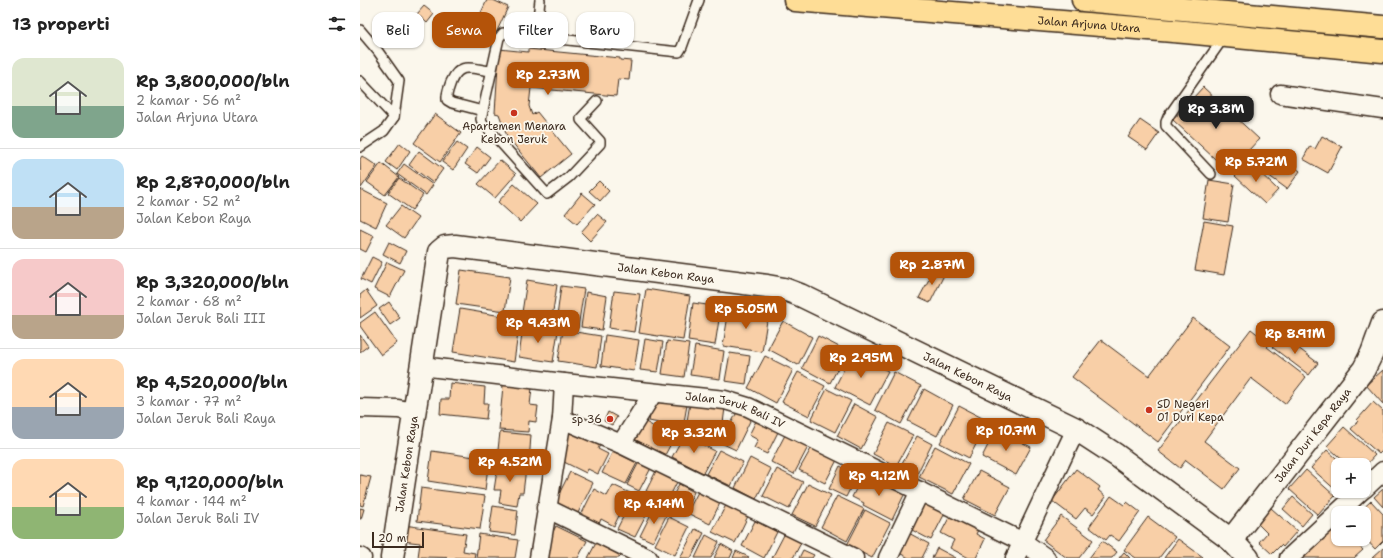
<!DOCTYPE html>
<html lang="id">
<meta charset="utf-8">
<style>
body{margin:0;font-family:"Shantell Sans",sans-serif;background:#f6f6f6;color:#222;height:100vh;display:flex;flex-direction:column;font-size:15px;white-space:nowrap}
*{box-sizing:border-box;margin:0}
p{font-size:13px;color:#767676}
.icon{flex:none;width:22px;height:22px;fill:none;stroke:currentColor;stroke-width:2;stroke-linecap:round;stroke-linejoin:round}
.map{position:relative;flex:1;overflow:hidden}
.details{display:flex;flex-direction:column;background:#fff;width:360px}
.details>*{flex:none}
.banner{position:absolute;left:12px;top:12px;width:380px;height:36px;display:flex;gap:8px}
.controls{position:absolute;left:971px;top:458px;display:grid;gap:8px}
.controls a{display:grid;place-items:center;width:40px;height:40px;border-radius:8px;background:#fff;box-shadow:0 1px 3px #0004;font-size:20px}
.scale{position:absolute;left:12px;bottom:10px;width:52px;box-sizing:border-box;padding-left:4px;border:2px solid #3b2a1e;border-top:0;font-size:11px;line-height:14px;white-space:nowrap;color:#3b2a1e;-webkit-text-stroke:3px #fbf7ec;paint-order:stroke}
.price{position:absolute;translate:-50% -34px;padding:0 9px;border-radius:8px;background:#b45309;color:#fff;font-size:13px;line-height:26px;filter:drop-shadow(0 1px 2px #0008)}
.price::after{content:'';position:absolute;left:50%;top:24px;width:12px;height:9px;margin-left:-6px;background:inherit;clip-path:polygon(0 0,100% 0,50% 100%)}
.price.selected{background:#222;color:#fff}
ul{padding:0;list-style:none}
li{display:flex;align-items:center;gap:12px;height:100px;padding:0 12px}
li+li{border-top:1px solid #e0e0e0}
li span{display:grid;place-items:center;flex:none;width:112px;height:80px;border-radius:12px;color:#555}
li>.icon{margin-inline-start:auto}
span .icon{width:48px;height:48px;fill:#fffc;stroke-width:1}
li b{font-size:17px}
h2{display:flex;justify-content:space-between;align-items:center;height:48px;padding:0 12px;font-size:17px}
.tag{padding:0 14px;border-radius:12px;background:#fff;box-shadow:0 1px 3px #0004;font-size:14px;line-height:36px}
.tag.selected{background:#b45309;color:#fff}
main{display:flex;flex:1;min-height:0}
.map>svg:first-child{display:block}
</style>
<main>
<section class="details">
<h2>13 properti<svg class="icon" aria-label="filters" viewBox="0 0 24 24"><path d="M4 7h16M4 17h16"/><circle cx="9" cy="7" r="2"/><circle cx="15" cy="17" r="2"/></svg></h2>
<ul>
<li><span style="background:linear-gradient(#dfe7d0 60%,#7fa58c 0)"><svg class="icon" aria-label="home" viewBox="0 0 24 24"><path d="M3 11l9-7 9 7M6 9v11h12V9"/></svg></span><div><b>Rp 3,800,000/bln</b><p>2 kamar · 56 m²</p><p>Jalan Arjuna Utara</p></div></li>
<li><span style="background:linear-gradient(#bfe0f5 60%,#b9a48a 0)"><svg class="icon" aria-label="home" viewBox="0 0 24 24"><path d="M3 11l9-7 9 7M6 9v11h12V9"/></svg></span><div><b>Rp 2,870,000/bln</b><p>2 kamar · 52 m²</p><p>Jalan Kebon Raya</p></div></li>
<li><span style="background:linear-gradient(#f6c9c9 70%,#b9a48a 0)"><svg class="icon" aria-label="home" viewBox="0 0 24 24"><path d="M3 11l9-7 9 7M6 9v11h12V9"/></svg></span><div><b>Rp 3,320,000/bln</b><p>2 kamar · 68 m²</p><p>Jalan Jeruk Bali III</p></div></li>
<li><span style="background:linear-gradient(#ffd9b3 60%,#9aa5b1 0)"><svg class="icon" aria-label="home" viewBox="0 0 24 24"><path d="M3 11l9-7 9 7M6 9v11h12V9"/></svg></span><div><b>Rp 4,520,000/bln</b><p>3 kamar · 77 m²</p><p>Jalan Jeruk Bali Raya</p></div></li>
<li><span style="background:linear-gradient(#ffd9b3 60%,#8fb573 0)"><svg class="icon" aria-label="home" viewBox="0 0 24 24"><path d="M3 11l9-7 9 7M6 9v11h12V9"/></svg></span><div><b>Rp 9,120,000/bln</b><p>4 kamar · 144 m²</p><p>Jalan Jeruk Bali IV</p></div></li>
</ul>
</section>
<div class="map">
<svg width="1023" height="558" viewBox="0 0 1023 558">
<rect width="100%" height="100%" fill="#fbf7ec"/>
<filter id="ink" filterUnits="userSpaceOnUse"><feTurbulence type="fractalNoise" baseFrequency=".025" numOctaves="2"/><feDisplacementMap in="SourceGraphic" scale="8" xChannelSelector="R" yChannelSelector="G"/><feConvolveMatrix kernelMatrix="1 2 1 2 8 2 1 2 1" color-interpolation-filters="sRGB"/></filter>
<g filter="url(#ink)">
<g fill="#f8cfa7" stroke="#3b2a1e">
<polygon points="127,0 133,0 148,7 131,44 111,34"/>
<polygon points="64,6 74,14 67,23 57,14"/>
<polygon points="139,49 168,52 168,49 260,58 260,60 271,61 269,80 258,79 256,96 171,88 169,106 172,115 177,112 211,154 181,178 147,136 139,114 135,113"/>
<polygon points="843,87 899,139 869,172 813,120"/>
<polygon points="75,114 101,133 80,162 54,143"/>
<polygon points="780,120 799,133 787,150 768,137"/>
<polygon points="962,136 982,147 968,173 943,159 950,146 955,149"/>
<polygon points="97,142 107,149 93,170 82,162"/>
<polygon points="40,143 50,151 37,170 26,162"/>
<polygon points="117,147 130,157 118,173 105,164"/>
<polygon points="59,151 83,169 73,183 49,165"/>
<polygon points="2,156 17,166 1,188 0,159"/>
<polygon points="922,157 940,171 927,189 908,175"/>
<polygon points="140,160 156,174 135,198 118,184"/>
<polygon points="888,161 918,190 905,204 875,176"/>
<polygon points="21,163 39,177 25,195 7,182"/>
<polygon points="44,164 73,185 66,195 37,174"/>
<polygon points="39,178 63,195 52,210 28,193"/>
<polygon points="849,180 874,184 868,222 843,218"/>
<polygon points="239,181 249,191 240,201 229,191"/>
<polygon points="154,184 177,204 160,222 138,202"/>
<polygon points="0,189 27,203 16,227 0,219"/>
<polygon points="222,193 235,204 217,224 205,214"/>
<polygon points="41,206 58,218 44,238 26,225"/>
<polygon points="237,214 247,222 230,241 221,232"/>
<polygon points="844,221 873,226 864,275 835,270"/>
<polygon points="0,229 14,236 6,252 0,249"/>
<polygon points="29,242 46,251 40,263 23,254"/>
<polygon points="12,257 22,262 11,284 1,279"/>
<polygon points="27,262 44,270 30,297 14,289"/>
<polygon points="575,268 585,273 570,303 559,298"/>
<polygon points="101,270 150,277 145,311 96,304"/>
<polygon points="167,280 197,285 191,324 161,319"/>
<polygon points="201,286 224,289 218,328 196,324"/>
<polygon points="286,289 330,296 323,340 279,333"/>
<polygon points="6,290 17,306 0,318 0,295"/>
<polygon points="254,291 280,294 274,332 249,328"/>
<polygon points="226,292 247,296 242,330 221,327"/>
<polygon points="29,302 40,318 30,325 19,309"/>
<polygon points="333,303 361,307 355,345 328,341"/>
<polygon points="100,309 160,319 154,362 93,352"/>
<polygon points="369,309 408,314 402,352 363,346"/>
<polygon points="15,312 37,343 21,355 0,326 0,323"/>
<polygon points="833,318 870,346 798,442 712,377 741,340 789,376"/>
<polygon points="423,321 452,337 438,365 408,349"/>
<polygon points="163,326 198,331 193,362 159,357"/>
<polygon points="891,329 910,344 907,347 946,377 925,404 891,378 844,441 880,468 864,489 826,460 820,468 798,451"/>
<polygon points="203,330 241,336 237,367 198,361"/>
<polygon points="0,335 8,346 0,352"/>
<polygon points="245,335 279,340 274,371 241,366"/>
<polygon points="921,335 958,363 949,375 912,347"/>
<polygon points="458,336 487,351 470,383 442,368"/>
<polygon points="285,339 303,342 298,372 280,370"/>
<polygon points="307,341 329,344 324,377 302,374"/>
<polygon points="335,346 364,351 360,379 330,375"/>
<polygon points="370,353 390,356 386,384 365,381"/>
<polygon points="492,353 528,371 510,405 475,387"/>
<polygon points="405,356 433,370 416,403 388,388"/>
<polygon points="1023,370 1023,404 1006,385"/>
<polygon points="438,372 465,386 449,416 422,402"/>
<polygon points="534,372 561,386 541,424 515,410"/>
<polygon points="90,383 125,387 124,403 128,403 126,419 80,414 81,399 89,399"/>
<polygon points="143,385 172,388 170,405 178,406 176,422 169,421 168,432 139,430"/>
<polygon points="467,389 491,401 475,432 451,420"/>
<polygon points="564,389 593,405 577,436 548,421"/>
<polygon points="294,398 327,405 323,428 289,421"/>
<polygon points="1013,402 1023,411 1023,436 1022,437 1023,439 1023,450 1019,454 991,429 998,421 997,420"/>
<polygon points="330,403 365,408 361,438 325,433"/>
<polygon points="494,404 518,417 501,449 477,436"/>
<polygon points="599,406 628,421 609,458 580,443"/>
<polygon points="248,412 257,417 252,425 244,421"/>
<polygon points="377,412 391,419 376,450 361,443"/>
<polygon points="282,420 314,438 305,455 272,438"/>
<polygon points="396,421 418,432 407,454 394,448 398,440 389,435"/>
<polygon points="529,423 553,435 536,466 513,454"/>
<polygon points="984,427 1015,455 1004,467 1004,465 988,465 967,446"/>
<polygon points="636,429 671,447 656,475 622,457"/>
<polygon points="210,430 240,445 238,449 248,454 238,474 228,469 226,473 196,458"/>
<polygon points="140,432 171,435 169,463 137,459"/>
<polygon points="324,435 355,451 343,473 312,457"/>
<polygon points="425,435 448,447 434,474 411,462"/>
<polygon points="557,436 572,444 557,474 541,466"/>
<polygon points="575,446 609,464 593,494 559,477"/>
<polygon points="452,447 477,460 465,483 439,470"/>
<polygon points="359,450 383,462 371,486 346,474"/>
<polygon points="967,450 984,465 978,465 978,491 981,491 979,493 951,468"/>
<polygon points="72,451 129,459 125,490 68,481"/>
<polygon points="253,451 277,463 266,484 242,473"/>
<polygon points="390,458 411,469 396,499 375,488"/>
<polygon points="279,462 291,468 279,491 267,485"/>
<polygon points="138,464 166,468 163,493 159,493 157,506 139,503 141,490 134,490"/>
<polygon points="480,466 497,475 486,497 469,489"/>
<polygon points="417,469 443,482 429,509 403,496"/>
<polygon points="716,469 740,487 738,490 746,497 733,514 725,508 716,519 692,501"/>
<polygon points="946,470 975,496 958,515 929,489"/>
<polygon points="296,471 317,482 307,502 286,491"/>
<polygon points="619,471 650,487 635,515 604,499"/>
<polygon points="210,472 233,483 218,513 195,502"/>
<polygon points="0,475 11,477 3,506 0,505"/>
<polygon points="503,475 515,482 517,478 545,493 532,520 503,505 504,503 492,497"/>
<polygon points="319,484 334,492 323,516 307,508"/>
<polygon points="448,484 471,495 455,526 432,515"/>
<polygon points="253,485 270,493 254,526 241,519 239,524 221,515 234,489 247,496"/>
<polygon points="61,488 125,496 120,529 57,521"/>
<polygon points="1023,489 1023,507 1014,497"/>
<polygon points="339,490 361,501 350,524 327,513"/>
<polygon points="477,496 504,509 487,541 461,527"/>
<polygon points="751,496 764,505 767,502 780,512 759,541 750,535 746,540 729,527"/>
<polygon points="273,497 291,506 275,537 257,529"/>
<polygon points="933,497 952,514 942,526 923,509"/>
<polygon points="564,501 585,513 571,540 550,529"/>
<polygon points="1011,501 1023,514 1023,541 1015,549 1004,537 1004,513 998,513"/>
<polygon points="366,505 388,516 375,543 352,532"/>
<polygon points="133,506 158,510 155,535 129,532"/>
<polygon points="0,508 4,509 1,519 0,519"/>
<polygon points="294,508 307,514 293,542 280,536"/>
<polygon points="911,508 937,531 923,547 921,545 912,554 899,542 907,533 897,523"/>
<polygon points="505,510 530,523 512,558 487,545"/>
<polygon points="590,516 618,530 616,534 625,539 616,558 609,558 590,548 594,540 581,533"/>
<polygon points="701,516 733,540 719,558 707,558 683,540"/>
<polygon points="309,517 329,527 315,555 295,545"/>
<polygon points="788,517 815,537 799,558 776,558 764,550"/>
<polygon points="395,521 417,532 404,558 382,546"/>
<polygon points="44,525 106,534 103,551 115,553 114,558 58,557 60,543 42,541"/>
<polygon points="971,525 978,533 978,539 993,539 1003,550 994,558 935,558"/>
<polygon points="196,526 227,541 218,558 187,558 181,555"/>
<polygon points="335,529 344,533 331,558 320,558"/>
<polygon points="545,531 569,544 562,558 549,558 535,551"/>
<polygon points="425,533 442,541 433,558 412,558"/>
<polygon points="119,534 158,540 155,558 116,558"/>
<polygon points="346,535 359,542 351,558 335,558"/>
<polygon points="818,539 843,557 842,558 804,558"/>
<polygon points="742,541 757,552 752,558 729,558"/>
<polygon points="236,543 261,556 259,558 228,558"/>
<polygon points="361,544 373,551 370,558 354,558"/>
<polygon points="577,548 596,558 572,558"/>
<polygon points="1023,548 1023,558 1012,558"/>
<polygon points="443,550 454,555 452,558 439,558"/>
<polygon points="376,551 389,557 388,558 373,558"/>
<polygon points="764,552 770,558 759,558"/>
</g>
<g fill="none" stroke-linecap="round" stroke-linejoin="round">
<g stroke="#3b2a1e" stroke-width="12">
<g id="service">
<polyline points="0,30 17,50 39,81 34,117"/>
<polyline points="176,37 180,0"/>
<polyline points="0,81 34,117 24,131 0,147"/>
<polyline points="237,101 221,118 221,120 240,141 240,144 209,177 187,194 122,122 121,119 139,38 143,33 319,52 322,47 339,0"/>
<path d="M123 111 92 103 87 100C86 94 89 88 91 82 100 61 112 69 131 71"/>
<polyline points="851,174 806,126 806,122 808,117 864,37"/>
</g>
</g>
<g stroke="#3b2a1e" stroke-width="21">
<g id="minor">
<polyline points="920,94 1023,109"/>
<path id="s1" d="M61 366 204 383 365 400 388 407 663 542 686 558"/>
<polyline points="0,408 38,409 54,412"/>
<polyline points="202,419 261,444 494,558"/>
<polyline points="261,444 293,393"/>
<polyline points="1004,489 1023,471"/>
<polyline points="186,508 288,558"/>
<polyline points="0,557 2,558"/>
<polyline points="179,558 202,419 204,383"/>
<polyline points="528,558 560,491"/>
<polyline points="655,558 716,429"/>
<polyline points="929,558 1001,491"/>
</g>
</g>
<g stroke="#3b2a1e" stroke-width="25">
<g id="tertiary">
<path id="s2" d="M871 540 1004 369 1012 353 1023 323"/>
<path id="s3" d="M32 558 79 252 85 247 95 246 407 286 424 289 440 295 716 429 756 455 871 540 888 558"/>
</g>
</g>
<g stroke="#3b2a1e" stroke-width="25">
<g id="primary">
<path id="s4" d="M435 0 825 32 1023 51"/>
</g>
</g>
<g stroke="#3b2a1e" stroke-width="25">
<polyline id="motorway" points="723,0 1023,27"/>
</g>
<use href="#service" stroke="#fbf7ec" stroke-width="9"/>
<use href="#minor" stroke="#fbf7ec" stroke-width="18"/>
<use href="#tertiary" stroke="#fbf7ec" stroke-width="22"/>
<use href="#primary" stroke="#fedd96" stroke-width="22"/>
<use href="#motorway" stroke="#fedd96" stroke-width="22"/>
</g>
</g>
<g fill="#c8321e" stroke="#fbf7ec" stroke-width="1.5">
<circle cx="154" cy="113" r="4"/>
<circle cx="789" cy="410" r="4"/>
<circle cx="250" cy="419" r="4"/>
</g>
<g text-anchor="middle" stroke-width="3.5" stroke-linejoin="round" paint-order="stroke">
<g font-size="11" fill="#3b2a1e" stroke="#fbf7ec">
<text dy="4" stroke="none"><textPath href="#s4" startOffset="295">Jalan Arjuna Utara</textPath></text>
<text dy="4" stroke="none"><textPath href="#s3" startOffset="540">Jalan Kebon Raya</textPath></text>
<text dy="4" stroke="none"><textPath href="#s3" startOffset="863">Jalan Kebon Raya</textPath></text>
<text dy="4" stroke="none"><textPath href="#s1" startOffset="318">Jalan Jeruk Bali IV</textPath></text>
<text dy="4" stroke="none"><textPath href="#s2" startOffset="133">Jalan Duri Kepa Raya</textPath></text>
<text dy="4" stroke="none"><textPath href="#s3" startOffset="95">Jalan Kebon Raya</textPath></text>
</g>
<g font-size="11" fill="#3b2a1e" stroke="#fbf7ec">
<text x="154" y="130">Apartemen Menara<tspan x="154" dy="13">Kebon Jeruk</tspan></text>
<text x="797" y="408" text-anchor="start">SD Negeri<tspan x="797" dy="13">01 Duri Kepa</tspan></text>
<text x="242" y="423" text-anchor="end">sp 36</text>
</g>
</g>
</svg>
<div class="controls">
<a>+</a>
<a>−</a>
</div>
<div class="scale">20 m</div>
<b class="price" style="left:188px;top:96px">Rp 2.73M</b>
<b class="price selected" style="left:856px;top:130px">Rp 3.8M</b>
<b class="price" style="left:896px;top:183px">Rp 5.72M</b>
<b class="price" style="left:572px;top:286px">Rp 2.87M</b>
<b class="price" style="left:386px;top:330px">Rp 5.05M</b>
<b class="price" style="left:178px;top:344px">Rp 9.43M</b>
<b class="price" style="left:935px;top:355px">Rp 8.91M</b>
<b class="price" style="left:501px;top:379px">Rp 2.95M</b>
<b class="price" style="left:646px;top:452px">Rp 10.7M</b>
<b class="price" style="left:334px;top:454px">Rp 3.32M</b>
<b class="price" style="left:150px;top:483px">Rp 4.52M</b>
<b class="price" style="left:519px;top:497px">Rp 9.12M</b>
<b class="price" style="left:294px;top:525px">Rp 4.14M</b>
<div class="banner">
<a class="tag">Beli</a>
<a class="tag selected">Sewa</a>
<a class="tag">Filter</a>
<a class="tag">Baru</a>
</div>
</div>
</main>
